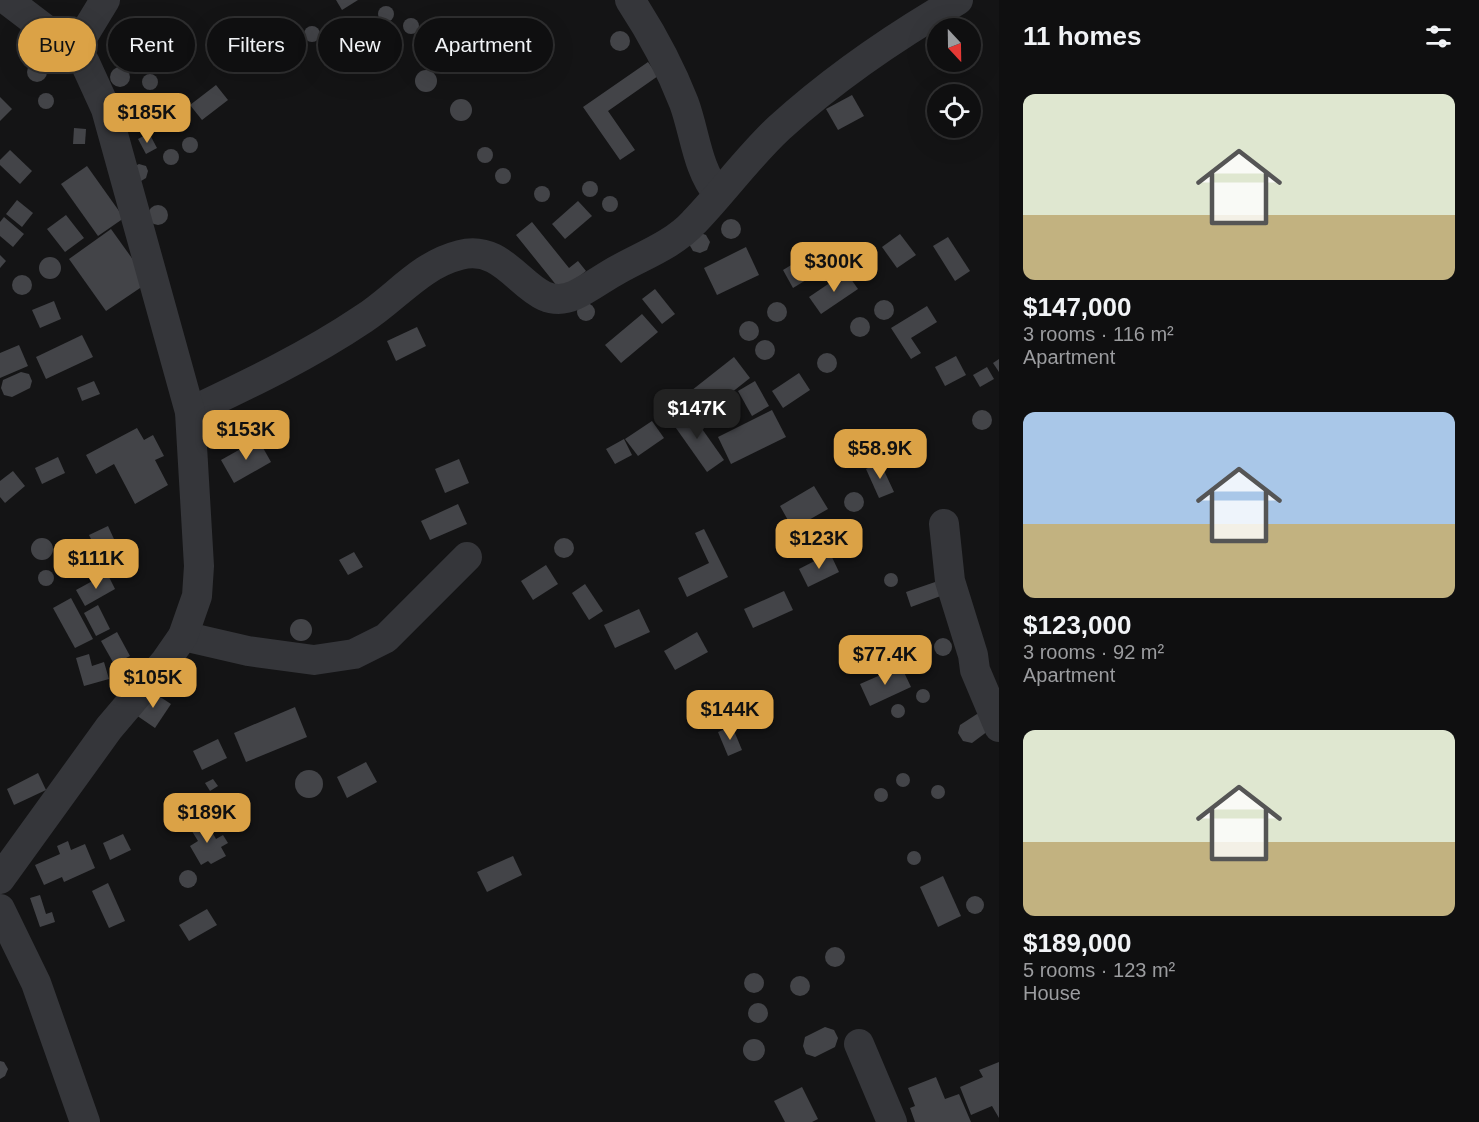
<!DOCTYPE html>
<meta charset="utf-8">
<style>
body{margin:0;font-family:Helvetica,sans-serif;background:#1d1d1e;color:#f1f3f6;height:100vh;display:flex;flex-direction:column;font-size:22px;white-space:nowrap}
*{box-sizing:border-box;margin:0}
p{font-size:20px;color:#9b9c9f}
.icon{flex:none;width:33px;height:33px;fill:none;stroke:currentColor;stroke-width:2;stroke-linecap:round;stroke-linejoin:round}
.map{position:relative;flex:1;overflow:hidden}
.sheet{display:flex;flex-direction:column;background:#0f0f10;width:480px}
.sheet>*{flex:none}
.hud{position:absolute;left:18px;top:18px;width:570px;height:54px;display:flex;gap:12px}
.needle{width:39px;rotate:158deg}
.fabs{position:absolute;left:927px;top:18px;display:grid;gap:12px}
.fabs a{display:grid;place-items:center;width:54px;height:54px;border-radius:50%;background:#0f0f10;box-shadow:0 6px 24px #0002,0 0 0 2px #2f2f30;font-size:30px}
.price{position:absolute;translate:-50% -51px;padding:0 14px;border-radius:12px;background:#dba246;color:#111;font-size:20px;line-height:39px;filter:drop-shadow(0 2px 3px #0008)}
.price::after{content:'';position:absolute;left:50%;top:36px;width:18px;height:14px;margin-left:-9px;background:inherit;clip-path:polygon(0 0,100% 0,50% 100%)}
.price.current{background:#222;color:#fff}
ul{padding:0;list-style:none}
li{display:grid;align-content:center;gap:12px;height:318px;padding:0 24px}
li span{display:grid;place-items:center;height:186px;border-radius:12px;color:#555}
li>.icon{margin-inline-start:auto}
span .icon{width:108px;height:108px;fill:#fffc;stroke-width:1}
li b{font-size:26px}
h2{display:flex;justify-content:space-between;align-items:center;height:72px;padding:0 24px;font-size:26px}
.tag{padding:0 21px;border-radius:27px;background:#0f0f10;box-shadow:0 6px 24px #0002,0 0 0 2px #2f2f30;font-size:21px;line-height:54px}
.tag.current{background:#dba246;color:#111}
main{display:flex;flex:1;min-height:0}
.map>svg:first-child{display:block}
</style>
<main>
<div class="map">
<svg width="999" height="1122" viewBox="0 0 999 1122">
<rect width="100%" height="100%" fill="#141415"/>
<g fill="#434448">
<polygon points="336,0 358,0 342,10"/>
<circle cx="386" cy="14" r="8"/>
<circle cx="411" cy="26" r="8"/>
<circle cx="350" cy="29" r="8"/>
<circle cx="312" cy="34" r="8"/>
<circle cx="620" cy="41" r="10"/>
<circle cx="290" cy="44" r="8"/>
<polygon points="451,39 466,55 450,69 436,54"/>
<polygon points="648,62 658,76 608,111 635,150 620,160 583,107"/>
<circle cx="37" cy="72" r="10"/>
<circle cx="120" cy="77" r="10"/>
<circle cx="426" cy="81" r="11"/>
<circle cx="150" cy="82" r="8"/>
<polygon points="216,85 228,100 202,120 190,105"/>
<circle cx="46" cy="101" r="8"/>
<polygon points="852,95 864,116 838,130 826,109"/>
<polygon points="0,97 12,109 0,121"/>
<circle cx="461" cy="110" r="11"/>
<circle cx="137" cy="115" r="8"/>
<polygon points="74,128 86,129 85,144 73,144"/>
<polygon points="149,133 157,148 146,154 138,139"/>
<circle cx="190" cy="145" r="8"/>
<circle cx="485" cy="155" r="8"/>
<circle cx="171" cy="157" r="8"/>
<polygon points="10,150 32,171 20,184 0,165 0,160"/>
<polygon points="139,164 146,166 148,171 146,178 141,181 133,167"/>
<polygon points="87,166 124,218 98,236 61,184"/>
<circle cx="503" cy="176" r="8"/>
<circle cx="590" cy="189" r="8"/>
<circle cx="542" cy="194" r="8"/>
<circle cx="610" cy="204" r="8"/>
<polygon points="17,200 33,213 22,227 6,214"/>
<polygon points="578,201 592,216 565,239 552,224"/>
<circle cx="158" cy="215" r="10"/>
<polygon points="66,215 84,238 65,252 47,229"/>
<polygon points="4,217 24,234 13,247 0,236 0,222"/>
<circle cx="731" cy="229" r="10"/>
<polygon points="532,222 569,268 578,261 586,271 561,291 516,235"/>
<polygon points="111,229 149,282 106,311 69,259"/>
<polygon points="698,232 706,235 710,242 707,250 700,253 693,251 689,244"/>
<polygon points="900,234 916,255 897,268 882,247"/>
<polygon points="948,237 970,271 955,281 933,246"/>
<polygon points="746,247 759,275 717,295 704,268"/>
<polygon points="811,253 821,271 793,288 783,270"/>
<polygon points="0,255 6,261 0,268"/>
<circle cx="50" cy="268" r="11"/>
<polygon points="846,272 858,289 821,314 809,297"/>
<circle cx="22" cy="285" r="10"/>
<polygon points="655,289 675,314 662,324 642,299"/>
<circle cx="884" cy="310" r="10"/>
<polygon points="54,301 61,319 40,328 32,310"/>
<circle cx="777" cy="312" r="10"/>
<circle cx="586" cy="312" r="9"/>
<polygon points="927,306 937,322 911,338 921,353 911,359 891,328"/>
<polygon points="642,314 658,332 621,363 605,345"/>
<circle cx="860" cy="327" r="10"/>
<circle cx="749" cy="331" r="10"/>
<polygon points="417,327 426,346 396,361 387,341"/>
<polygon points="82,335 93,357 46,379 36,357"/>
<circle cx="765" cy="350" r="10"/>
<polygon points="19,345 28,366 0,378 0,353"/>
<circle cx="827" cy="363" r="10"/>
<polygon points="956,356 966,375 945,386 935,367"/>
<polygon points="734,357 750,378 698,419 682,398"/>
<polygon points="999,359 999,372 993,363"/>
<polygon points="987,367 994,379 980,387 973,375"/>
<polygon points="21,372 29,374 32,381 30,388 12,397 4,395 1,388 3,380"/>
<polygon points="799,373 810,390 783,408 772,391"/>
<polygon points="94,381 100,394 82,401 77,388"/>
<polygon points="755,381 769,406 752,416 738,391"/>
<polygon points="688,409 724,460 707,472 671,421"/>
<circle cx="982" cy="420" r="10"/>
<polygon points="772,410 786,437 731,464 718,437"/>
<polygon points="652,421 664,438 638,456 625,439"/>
<polygon points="137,428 144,440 153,435 164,456 155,460 168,485 135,504 114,464 96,474 86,455"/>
<polygon points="258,439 271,462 234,483 221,460"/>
<polygon points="624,439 632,455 615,464 606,449"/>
<polygon points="58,457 65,473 42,484 35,468"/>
<polygon points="459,459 469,483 445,493 435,469"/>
<polygon points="880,462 894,492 879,498 866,469"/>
<polygon points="13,471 25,486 5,503 0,497 0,481"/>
<polygon points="814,486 828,509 793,529 780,506"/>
<circle cx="854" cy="502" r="10"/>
<polygon points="458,504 467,524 430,540 421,521"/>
<polygon points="108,526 119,550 101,559 89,535"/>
<polygon points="704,529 728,577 687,597 678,578 709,563 695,533"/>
<circle cx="849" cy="542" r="10"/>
<circle cx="564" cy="548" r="10"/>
<circle cx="42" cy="549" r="11"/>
<polygon points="354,552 363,567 348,575 339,560"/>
<circle cx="81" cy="563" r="10"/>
<polygon points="830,553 839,572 808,587 799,569"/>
<polygon points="546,565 558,584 533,600 521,581"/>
<circle cx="46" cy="578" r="8"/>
<circle cx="891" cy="580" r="7"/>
<polygon points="107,573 115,589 85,606 76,590"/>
<polygon points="941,580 946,594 911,607 906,592"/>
<polygon points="585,584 603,611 589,620 572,593"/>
<polygon points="784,591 793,610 753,628 744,609"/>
<polygon points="71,598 93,639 75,648 53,608"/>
<polygon points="98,605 110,629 96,636 84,613"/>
<polygon points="639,609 650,632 615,648 604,625"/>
<circle cx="301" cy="630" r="11"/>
<polygon points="117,632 130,656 114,664 101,641"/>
<polygon points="697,632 708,652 675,670 664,651"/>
<circle cx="943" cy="647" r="9"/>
<polygon points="89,654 92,666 104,662 109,679 84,686 76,658"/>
<polygon points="901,666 911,687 870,706 860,684"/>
<circle cx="923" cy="696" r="7"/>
<polygon points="151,691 171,704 155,728 136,715"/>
<circle cx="898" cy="711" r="7"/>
<polygon points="295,707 307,737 246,762 234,733"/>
<polygon points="977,714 986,716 988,731 972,743 963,741 958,733 960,725"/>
<polygon points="732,726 742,750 728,756 718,732"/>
<polygon points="218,739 227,758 202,770 193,751"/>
<polygon points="366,762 377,782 347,798 337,777"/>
<circle cx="309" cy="784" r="14"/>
<circle cx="903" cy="780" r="7"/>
<polygon points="38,773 46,790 14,805 7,789"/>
<polygon points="213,779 218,786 210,791 205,783"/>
<circle cx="938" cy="792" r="7"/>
<circle cx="881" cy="795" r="7"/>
<polygon points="205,819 216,839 223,835 228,843 221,847 226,856 211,864 208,861 201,865 190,846 198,841 190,828"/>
<polygon points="123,834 131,850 110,860 103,843"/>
<polygon points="68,841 71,850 85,844 95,868 64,882 62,877 44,885 35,865 60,854 57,846"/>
<circle cx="914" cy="858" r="7"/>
<polygon points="513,856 522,875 487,892 477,872"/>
<circle cx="188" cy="879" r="9"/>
<polygon points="943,876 961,916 938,927 920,887"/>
<polygon points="108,883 125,921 109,928 92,891"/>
<polygon points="40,895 46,914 52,912 55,922 40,927 30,898"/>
<circle cx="975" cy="905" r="9"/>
<polygon points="207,909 217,925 189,941 179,925"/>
<circle cx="835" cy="957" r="10"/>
<circle cx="754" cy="983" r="10"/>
<circle cx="800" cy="986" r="10"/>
<circle cx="758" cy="1013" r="10"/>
<polygon points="825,1027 834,1030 838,1038 835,1047 815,1057 806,1054 803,1046 805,1037"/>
<circle cx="754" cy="1050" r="11"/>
<polygon points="0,1061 4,1062 8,1069 5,1076 0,1079"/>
<polygon points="999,1062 999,1118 992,1106 971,1115 960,1087 983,1077 979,1070"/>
<polygon points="936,1077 945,1099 959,1094 971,1122 915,1122 910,1108 915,1106 908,1088"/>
<polygon points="802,1087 818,1119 812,1122 785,1122 774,1101"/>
</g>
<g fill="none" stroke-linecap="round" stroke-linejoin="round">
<g stroke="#35363a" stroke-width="30">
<polyline points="7,0 74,51 105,0"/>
<path d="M630 0C651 32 670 67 684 103 695 133 697 169 718 194"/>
<path d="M190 412C249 384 308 356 363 319 396 298 420 265 460 255 513 241 528 317 575 295 590 288 604 277 619 269 644 255 674 244 694 222 723 192 748 157 779 128 834 78 894 37 958 0"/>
<polyline points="944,524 950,581 973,655 975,670 999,727"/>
<polyline points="183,636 248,651 314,660 354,654 386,638 467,557"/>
<polyline points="0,879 109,728 165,662 183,636 197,596 199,566 190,412 106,109 85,63 74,51"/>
<polyline points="0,909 36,983 85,1122"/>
<polyline points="859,1044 892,1122"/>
</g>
</g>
</svg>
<div class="fabs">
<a><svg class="needle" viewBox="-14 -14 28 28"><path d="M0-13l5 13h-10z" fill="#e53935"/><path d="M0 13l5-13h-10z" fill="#9b9c9f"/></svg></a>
<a><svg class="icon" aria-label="locate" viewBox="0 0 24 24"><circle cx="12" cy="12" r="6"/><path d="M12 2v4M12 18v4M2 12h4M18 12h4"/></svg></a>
</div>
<b class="price" style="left:147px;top:144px">$185K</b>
<b class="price" style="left:834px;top:293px">$300K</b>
<b class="price current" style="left:697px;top:440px">$147K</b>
<b class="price" style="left:246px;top:461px">$153K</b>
<b class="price" style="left:880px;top:480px">$58.9K</b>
<b class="price" style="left:819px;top:570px">$123K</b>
<b class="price" style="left:96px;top:590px">$111K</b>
<b class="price" style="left:885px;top:686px">$77.4K</b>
<b class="price" style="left:153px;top:709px">$105K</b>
<b class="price" style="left:730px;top:741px">$144K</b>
<b class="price" style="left:207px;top:844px">$189K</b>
<div class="hud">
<a class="tag current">Buy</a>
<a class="tag">Rent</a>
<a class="tag">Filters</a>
<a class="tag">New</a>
<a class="tag">Apartment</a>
</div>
</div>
<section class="sheet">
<h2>11 homes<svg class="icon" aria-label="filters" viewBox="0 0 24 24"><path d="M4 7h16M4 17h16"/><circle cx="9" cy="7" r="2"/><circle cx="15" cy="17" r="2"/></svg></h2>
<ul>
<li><span style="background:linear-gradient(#dfe7d0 65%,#c2b280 0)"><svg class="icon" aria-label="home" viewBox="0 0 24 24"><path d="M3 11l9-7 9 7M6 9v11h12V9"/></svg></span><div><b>$147,000</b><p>3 rooms · 116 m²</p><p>Apartment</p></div></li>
<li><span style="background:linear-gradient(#a9c7e8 60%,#c2b280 0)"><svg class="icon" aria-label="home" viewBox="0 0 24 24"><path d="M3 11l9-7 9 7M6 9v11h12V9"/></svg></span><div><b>$123,000</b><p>3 rooms · 92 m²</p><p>Apartment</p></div></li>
<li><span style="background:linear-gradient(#dfe7d0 60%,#c2b280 0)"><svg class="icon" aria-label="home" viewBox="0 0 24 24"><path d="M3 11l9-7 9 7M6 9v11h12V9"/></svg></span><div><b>$189,000</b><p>5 rooms · 123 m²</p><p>House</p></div></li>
</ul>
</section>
</main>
